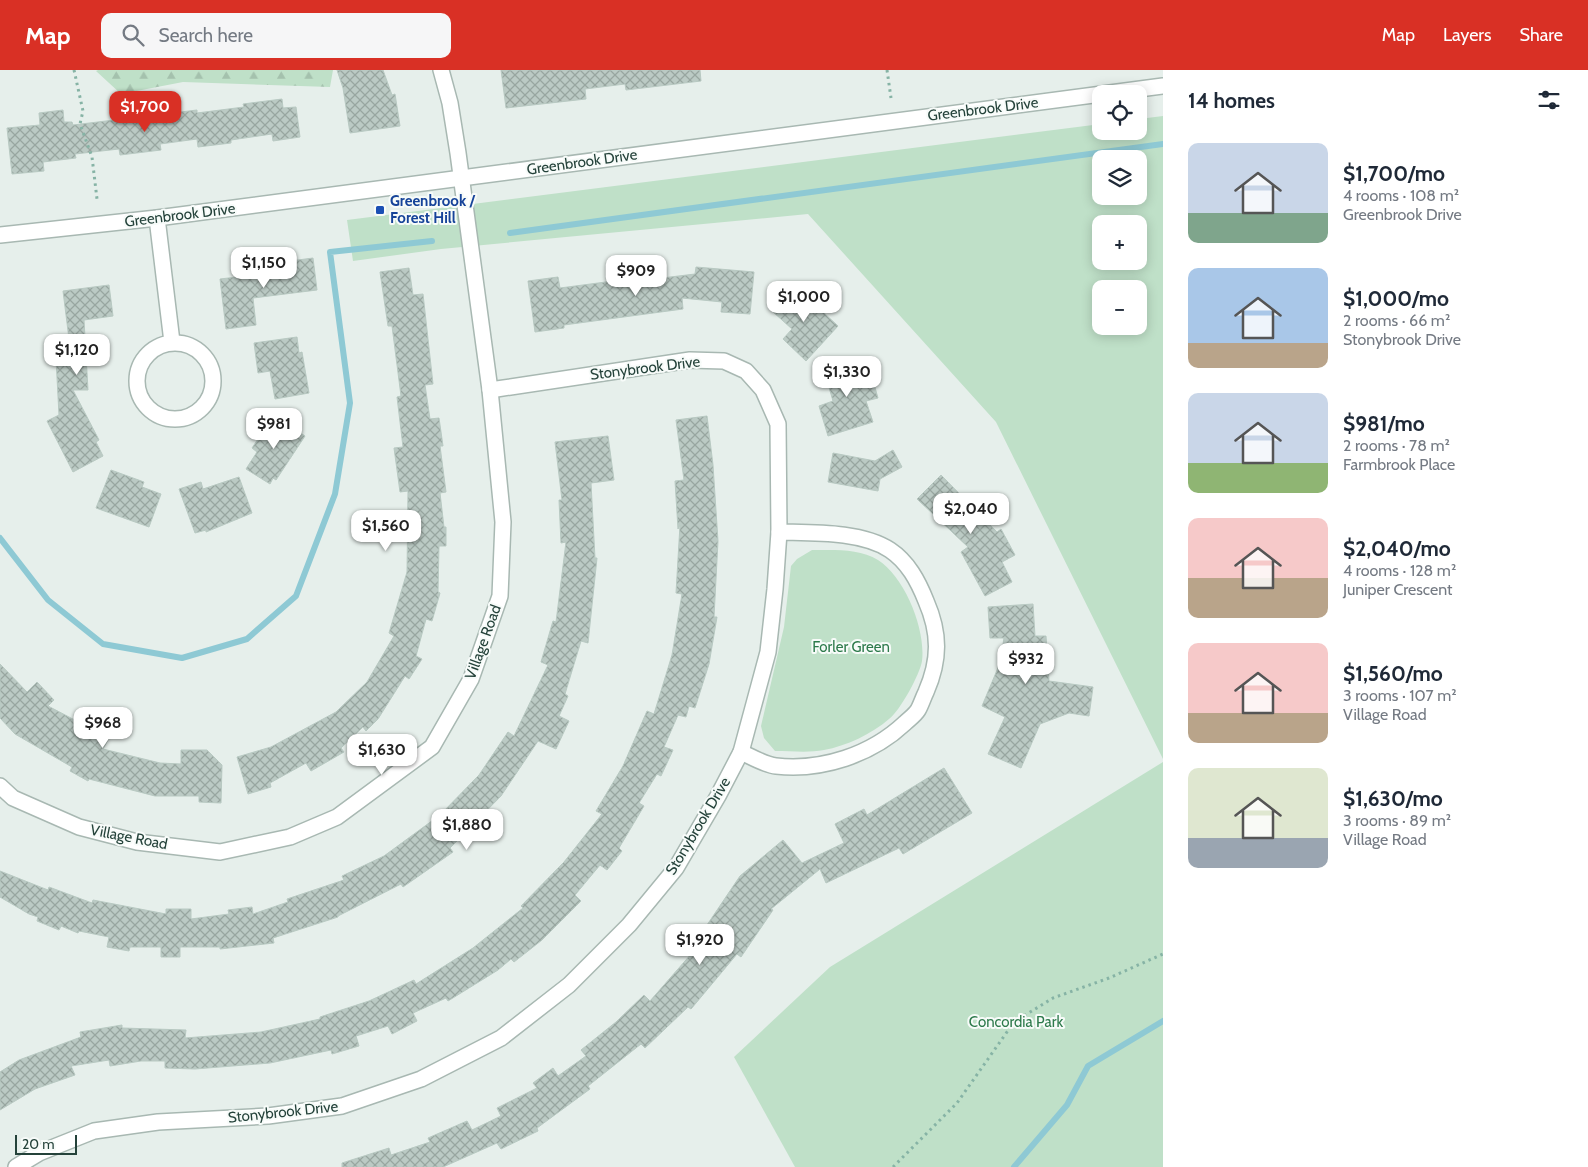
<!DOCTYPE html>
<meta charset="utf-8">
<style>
body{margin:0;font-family:Cabin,sans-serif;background:#f6f6f7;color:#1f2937;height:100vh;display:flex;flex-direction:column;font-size:19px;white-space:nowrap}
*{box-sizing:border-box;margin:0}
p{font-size:16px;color:#747a83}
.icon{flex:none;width:28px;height:28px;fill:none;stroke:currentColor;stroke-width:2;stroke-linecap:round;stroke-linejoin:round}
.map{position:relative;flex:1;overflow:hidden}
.panel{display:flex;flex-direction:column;background:#fff;width:425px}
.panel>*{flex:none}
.controls{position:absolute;left:1092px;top:15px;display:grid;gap:10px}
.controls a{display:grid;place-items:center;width:55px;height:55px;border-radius:10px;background:#fff;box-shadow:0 2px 12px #0003;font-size:25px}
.scale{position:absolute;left:15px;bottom:12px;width:62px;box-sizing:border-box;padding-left:5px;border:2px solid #24423a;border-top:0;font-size:14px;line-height:18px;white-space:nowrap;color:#24423a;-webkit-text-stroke:4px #f7fbf9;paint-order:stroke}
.price{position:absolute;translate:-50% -42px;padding:0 11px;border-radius:10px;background:#fff;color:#222;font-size:16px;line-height:32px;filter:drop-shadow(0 1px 2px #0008)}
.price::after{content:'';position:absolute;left:50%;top:30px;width:15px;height:11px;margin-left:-8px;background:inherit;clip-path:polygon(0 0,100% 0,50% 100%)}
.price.on{background:#d93025;color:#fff}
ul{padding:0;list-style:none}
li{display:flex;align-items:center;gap:15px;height:125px;padding:0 25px}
li span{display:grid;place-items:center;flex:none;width:140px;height:100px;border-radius:10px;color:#555}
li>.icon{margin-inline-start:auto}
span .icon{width:60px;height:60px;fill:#fffc;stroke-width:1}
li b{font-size:21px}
h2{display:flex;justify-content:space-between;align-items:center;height:60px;padding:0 25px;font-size:21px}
header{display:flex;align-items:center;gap:30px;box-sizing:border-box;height:70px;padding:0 25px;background:#d93025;color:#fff}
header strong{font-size:24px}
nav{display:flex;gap:28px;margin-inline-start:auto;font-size:18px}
.search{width:350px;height:45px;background:#f6f6f7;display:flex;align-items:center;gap:12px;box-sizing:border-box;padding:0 18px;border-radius:10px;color:#747a83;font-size:19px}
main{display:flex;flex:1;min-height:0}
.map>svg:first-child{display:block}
</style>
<header>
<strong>Map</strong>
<div class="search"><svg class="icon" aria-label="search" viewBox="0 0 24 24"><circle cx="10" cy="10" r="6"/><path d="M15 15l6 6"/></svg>Search here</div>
<nav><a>Map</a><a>Layers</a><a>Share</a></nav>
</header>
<main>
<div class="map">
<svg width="1163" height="1097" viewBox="0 0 1163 1097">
<defs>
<pattern id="forest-firs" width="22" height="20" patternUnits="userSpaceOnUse" patternTransform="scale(1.25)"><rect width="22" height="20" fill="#bfe0c8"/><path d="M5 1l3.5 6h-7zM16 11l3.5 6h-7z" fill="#a4c1ad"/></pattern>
<pattern id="building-cross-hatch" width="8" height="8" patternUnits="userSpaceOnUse" patternTransform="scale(1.25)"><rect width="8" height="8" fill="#bbcac4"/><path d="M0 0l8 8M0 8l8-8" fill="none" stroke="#98a6a0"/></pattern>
</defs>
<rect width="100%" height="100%" fill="#e6efeb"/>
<polygon fill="url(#forest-firs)" points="98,0 333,0 330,17 183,12 121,24 96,1"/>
<g fill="#bfe0c8" fill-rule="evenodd">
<path d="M1163 46V689L996 352 808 144 441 179 353 191 347 150 1101 54V61H1139V49ZM1101 89H1139V126H1101ZM1101 154H1139V191H1101ZM1101 219H1139V256H1101Z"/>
<path d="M812 480C833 480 859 478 878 490 905 507 926 560 922 591 920 604 900 641 889 649 872 664 846 676 824 680 809 683 791 681 775 681L764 668 761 656 784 557 791 496 797 489Z"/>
<polygon points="1163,692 1163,1097 795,1097 734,987 830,897"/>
</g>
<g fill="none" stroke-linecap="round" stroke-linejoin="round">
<g stroke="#8ec9d4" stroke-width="6">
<polyline points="510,163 1163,74"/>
<polyline points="0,468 48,530 103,574 182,588 247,569 296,526 335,424 350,333 330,182 432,171"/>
<polyline points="1014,1097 1067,1035 1088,996 1163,951"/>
</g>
</g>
<g fill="url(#building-cross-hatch)" stroke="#b8c9c2">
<polygon points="337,0 383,0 392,25 395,24 400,56 350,63 343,18"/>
<polygon points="501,0 700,0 701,11 626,20 625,14 585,19 586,29 506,38"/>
<polygon points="282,29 283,38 296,37 300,67 273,71 272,64 231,70 231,73 198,77 197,69 160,74 161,80 120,85 119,79 75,84 76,88 43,92 44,101 12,104 7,58 40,55 39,43 63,40 64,52 72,52 73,55 197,40 197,43 244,37 243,34"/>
<polygon points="313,188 317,220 253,228 256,255 226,259 220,209 262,204 260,195"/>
<polygon points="696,197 754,202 750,244 721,242 722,232 682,228 683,239 564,255 564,258 535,262 528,211 558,207 560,218 621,210 621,213 695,204"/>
<polygon points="409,198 413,225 423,224 433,314 425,315 430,349 439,348 443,376 440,376 446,422 440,423 444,457 446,457 446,476 439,476 438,522 440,523 432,551 426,549 416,586 422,589 409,609 405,606 378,649 366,661 363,657 341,678 344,682 311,701 306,693 270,713 271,717 248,724 237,687 271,677 336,642 367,612 394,566 389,563 407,502 408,421 400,422 394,378 403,377 397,327 401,326 392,256 388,256 380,202"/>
<polygon points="109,215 113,246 84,250 88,320 73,320 99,370 96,372 103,386 73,402 47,351 59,345 55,270 69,269 63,221"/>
<polygon points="795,216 838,256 806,291 783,269 792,259 772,241"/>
<polygon points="297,267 299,283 302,282 309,323 275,329 270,301 258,303 254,273"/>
<polygon points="853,288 860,311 872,307 878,328 866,331 873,352 828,366 819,336 833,331 823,297"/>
<polygon points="274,345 305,366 276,410 273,408 270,414 246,399 257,382 252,378"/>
<polygon points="707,346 713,395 718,471 714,547 717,547 709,594 695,638 689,636 686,647 678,645 664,677 673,680 661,706 657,704 639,733 644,736 619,778 622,781 607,800 600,795 575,825 581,831 542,870 514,892 511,889 498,900 448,931 446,928 413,943 417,951 392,964 388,956 356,966 359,976 332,984 331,980 270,993 195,999 165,998 165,991 141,991 110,996 109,990 71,996 75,1005 35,1019 0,1040 0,1002 19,990 81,967 80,962 122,955 122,958 186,960 185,968 261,962 320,949 320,947 369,931 414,910 416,914 473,878 523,838 521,836 564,792 602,744 596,741 623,696 647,641 654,644 672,585 682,524 676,523 680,455 678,459 675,411 684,410 676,350"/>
<polygon points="608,366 614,410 591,413 595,488 597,488 588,573 581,571 565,624 568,626 559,646 569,651 556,679 538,671 501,726 450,778 453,782 403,817 401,814 338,846 338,847 273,868 274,873 220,879 220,877 180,877 180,887 161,887 161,877 130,877 129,881 107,877 109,867 79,861 78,863 61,856 59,860 37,851 38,847 29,844 0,827 0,801 48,820 49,817 92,833 93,830 166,844 166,839 191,839 191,849 229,844 228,840 252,837 253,844 288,832 287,829 344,810 342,806 384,786 440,745 479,705 508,662 514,666 548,595 541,592 553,551 556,552 566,472 561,473 559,430 562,430 555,372"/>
<polygon points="893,380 902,397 880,409 878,421 828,412 833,383 875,391"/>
<polygon points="111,400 144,412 142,417 161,424 149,457 96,438"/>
<polygon points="941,405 997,462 1001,459 1015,485 1002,492 1012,512 985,526 961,482 968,477 917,429"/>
<polygon points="239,407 252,443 206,462 206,460 195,463 179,419 201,412 203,419"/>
<polygon points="1033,534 1035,566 1046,566 1049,611 1093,617 1089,646 1069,643 1040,654 1021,698 988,684 1005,647 982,636 1000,593 1004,568 990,568 988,537"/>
<polygon points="0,594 27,622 37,612 54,630 48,636 109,668 103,679 160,693 181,694 181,680 207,680 222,695 221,733 199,732 199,726 155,726 89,709 88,711 70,701 72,697 15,664 0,648"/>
<polygon points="944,698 972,743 903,784 899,778 826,813 820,799 771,839 773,840 741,887 737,884 691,939 688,937 645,978 641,974 588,1016 590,1019 537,1058 538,1061 501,1079 497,1073 443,1097 342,1097 342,1093 389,1078 391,1085 430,1072 428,1068 467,1051 472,1060 501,1046 497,1038 537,1018 533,1013 553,998 558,1006 586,986 581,980 616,952 644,925 650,931 713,859 707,855 740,806 783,770 802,793 844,773 835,754 864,739 867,745"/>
</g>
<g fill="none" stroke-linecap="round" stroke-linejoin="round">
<g stroke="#a8b8b2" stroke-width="18">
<g id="minor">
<polyline points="157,148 172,272"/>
<circle cx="175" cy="311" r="38"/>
<path d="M741 682C752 687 765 695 776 696 822 701 871 685 905 653 909 649 915 645 918 640 921 635 923 628 926 622 940 590 940 563 926 531 918 511 908 492 890 480 861 461 812 463 779 462"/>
<polyline points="0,716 13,728 79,757 137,772 220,782 290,767 337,747 432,677 471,609 500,526 503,452 490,320 458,83 450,33 441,0"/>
<polyline points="16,1097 39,1083 94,1061 158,1052 268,1046 342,1036 421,1009 501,968 569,915 629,855 676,798 718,726 741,682 768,582 775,519 779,462 778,354 763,320 746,301 724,291 690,290 490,320"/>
</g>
</g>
<g stroke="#a8b8b2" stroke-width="18">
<polyline id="tertiary" points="0,165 157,148 1163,16"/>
</g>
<g stroke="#86b3a5" stroke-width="3" stroke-dasharray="2.5 4" stroke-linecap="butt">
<polyline points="74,0 83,41 80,54 92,87 97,129"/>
<polyline points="887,0 891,28"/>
<polyline points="893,1097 957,1033 1014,952 1053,928 1109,908 1163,884"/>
</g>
<use href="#minor" stroke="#fff" stroke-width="15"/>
<use href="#tertiary" stroke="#fff" stroke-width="15"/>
</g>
<rect fill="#1a4fb4" stroke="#f7fbf9" stroke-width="2" x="375" y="135" width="10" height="10" rx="2.5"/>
<g text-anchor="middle" stroke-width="4" stroke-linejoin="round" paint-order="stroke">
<g font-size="15" fill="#24423a" stroke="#f7fbf9">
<text transform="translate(983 39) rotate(-7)" y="5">Greenbrook Drive</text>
<text transform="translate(582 92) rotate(-8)" y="5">Greenbrook Drive</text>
<text transform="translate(180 145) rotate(-7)" y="5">Greenbrook Drive</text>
<text transform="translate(645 298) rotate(-7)" y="5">Stonybrook Drive</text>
<text transform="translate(483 572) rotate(-70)" y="5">Village Road</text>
<text transform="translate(698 756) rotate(-59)" y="5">Stonybrook Drive</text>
<text transform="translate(129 767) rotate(11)" y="5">Village Road</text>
<text transform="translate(283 1042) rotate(-6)" y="5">Stonybrook Drive</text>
</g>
<g font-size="15" font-weight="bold" fill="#164399" stroke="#f7fbf9" text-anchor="start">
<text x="390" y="136">Greenbrook /<tspan x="390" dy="17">Forest Hill</tspan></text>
</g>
<g font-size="15" fill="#2d7a4b" stroke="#f7fbf9">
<text x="851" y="582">Forler Green</text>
<text x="1016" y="957">Concordia Park</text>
</g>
</g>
</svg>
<div class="controls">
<a><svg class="icon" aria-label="locate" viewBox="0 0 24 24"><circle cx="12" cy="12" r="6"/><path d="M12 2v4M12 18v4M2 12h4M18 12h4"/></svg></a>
<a><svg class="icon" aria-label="layers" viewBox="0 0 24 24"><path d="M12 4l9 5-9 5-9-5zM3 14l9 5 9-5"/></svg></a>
<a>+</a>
<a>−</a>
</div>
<div class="scale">20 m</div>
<b class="price on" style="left:145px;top:63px">$1,700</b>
<b class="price" style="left:264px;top:219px">$1,150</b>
<b class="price" style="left:636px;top:227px">$909</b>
<b class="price" style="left:804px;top:253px">$1,000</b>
<b class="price" style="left:77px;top:306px">$1,120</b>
<b class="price" style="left:847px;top:328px">$1,330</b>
<b class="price" style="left:274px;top:380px">$981</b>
<b class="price" style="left:971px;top:465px">$2,040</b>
<b class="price" style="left:386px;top:482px">$1,560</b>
<b class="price" style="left:1026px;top:615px">$932</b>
<b class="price" style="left:103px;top:679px">$968</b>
<b class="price" style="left:382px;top:706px">$1,630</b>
<b class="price" style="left:467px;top:781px">$1,880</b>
<b class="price" style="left:700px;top:896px">$1,920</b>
</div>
<section class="panel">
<h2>14 homes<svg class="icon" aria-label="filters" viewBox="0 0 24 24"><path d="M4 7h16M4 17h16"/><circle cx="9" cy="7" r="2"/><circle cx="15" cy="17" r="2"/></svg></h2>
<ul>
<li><span style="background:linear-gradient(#c9d6e8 70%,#7fa58c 0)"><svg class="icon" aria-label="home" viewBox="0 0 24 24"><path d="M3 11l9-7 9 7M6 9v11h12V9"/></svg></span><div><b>$1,700/mo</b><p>4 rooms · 108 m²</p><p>Greenbrook Drive</p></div></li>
<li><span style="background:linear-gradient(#a9c7e8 75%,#b9a48a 0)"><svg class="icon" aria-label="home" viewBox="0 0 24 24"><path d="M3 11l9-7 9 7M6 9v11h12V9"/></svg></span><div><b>$1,000/mo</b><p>2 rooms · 66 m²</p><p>Stonybrook Drive</p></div></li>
<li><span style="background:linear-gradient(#c9d6e8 70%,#8fb573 0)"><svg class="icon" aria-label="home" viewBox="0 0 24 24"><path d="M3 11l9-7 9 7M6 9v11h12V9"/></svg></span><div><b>$981/mo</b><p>2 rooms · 78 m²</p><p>Farmbrook Place</p></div></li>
<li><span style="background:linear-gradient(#f6c9c9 60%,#b9a48a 0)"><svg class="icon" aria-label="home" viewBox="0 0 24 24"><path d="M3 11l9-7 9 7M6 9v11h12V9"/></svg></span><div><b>$2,040/mo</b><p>4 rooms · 128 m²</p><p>Juniper Crescent</p></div></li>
<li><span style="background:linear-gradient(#f6c9c9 70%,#b9a48a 0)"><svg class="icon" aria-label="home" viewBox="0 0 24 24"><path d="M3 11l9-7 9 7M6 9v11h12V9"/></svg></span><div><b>$1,560/mo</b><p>3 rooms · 107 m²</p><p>Village Road</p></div></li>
<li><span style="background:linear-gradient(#dfe7d0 70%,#9aa5b1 0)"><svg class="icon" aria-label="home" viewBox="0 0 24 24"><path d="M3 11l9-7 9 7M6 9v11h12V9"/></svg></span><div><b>$1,630/mo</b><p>3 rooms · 89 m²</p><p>Village Road</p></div></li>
</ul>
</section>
</main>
